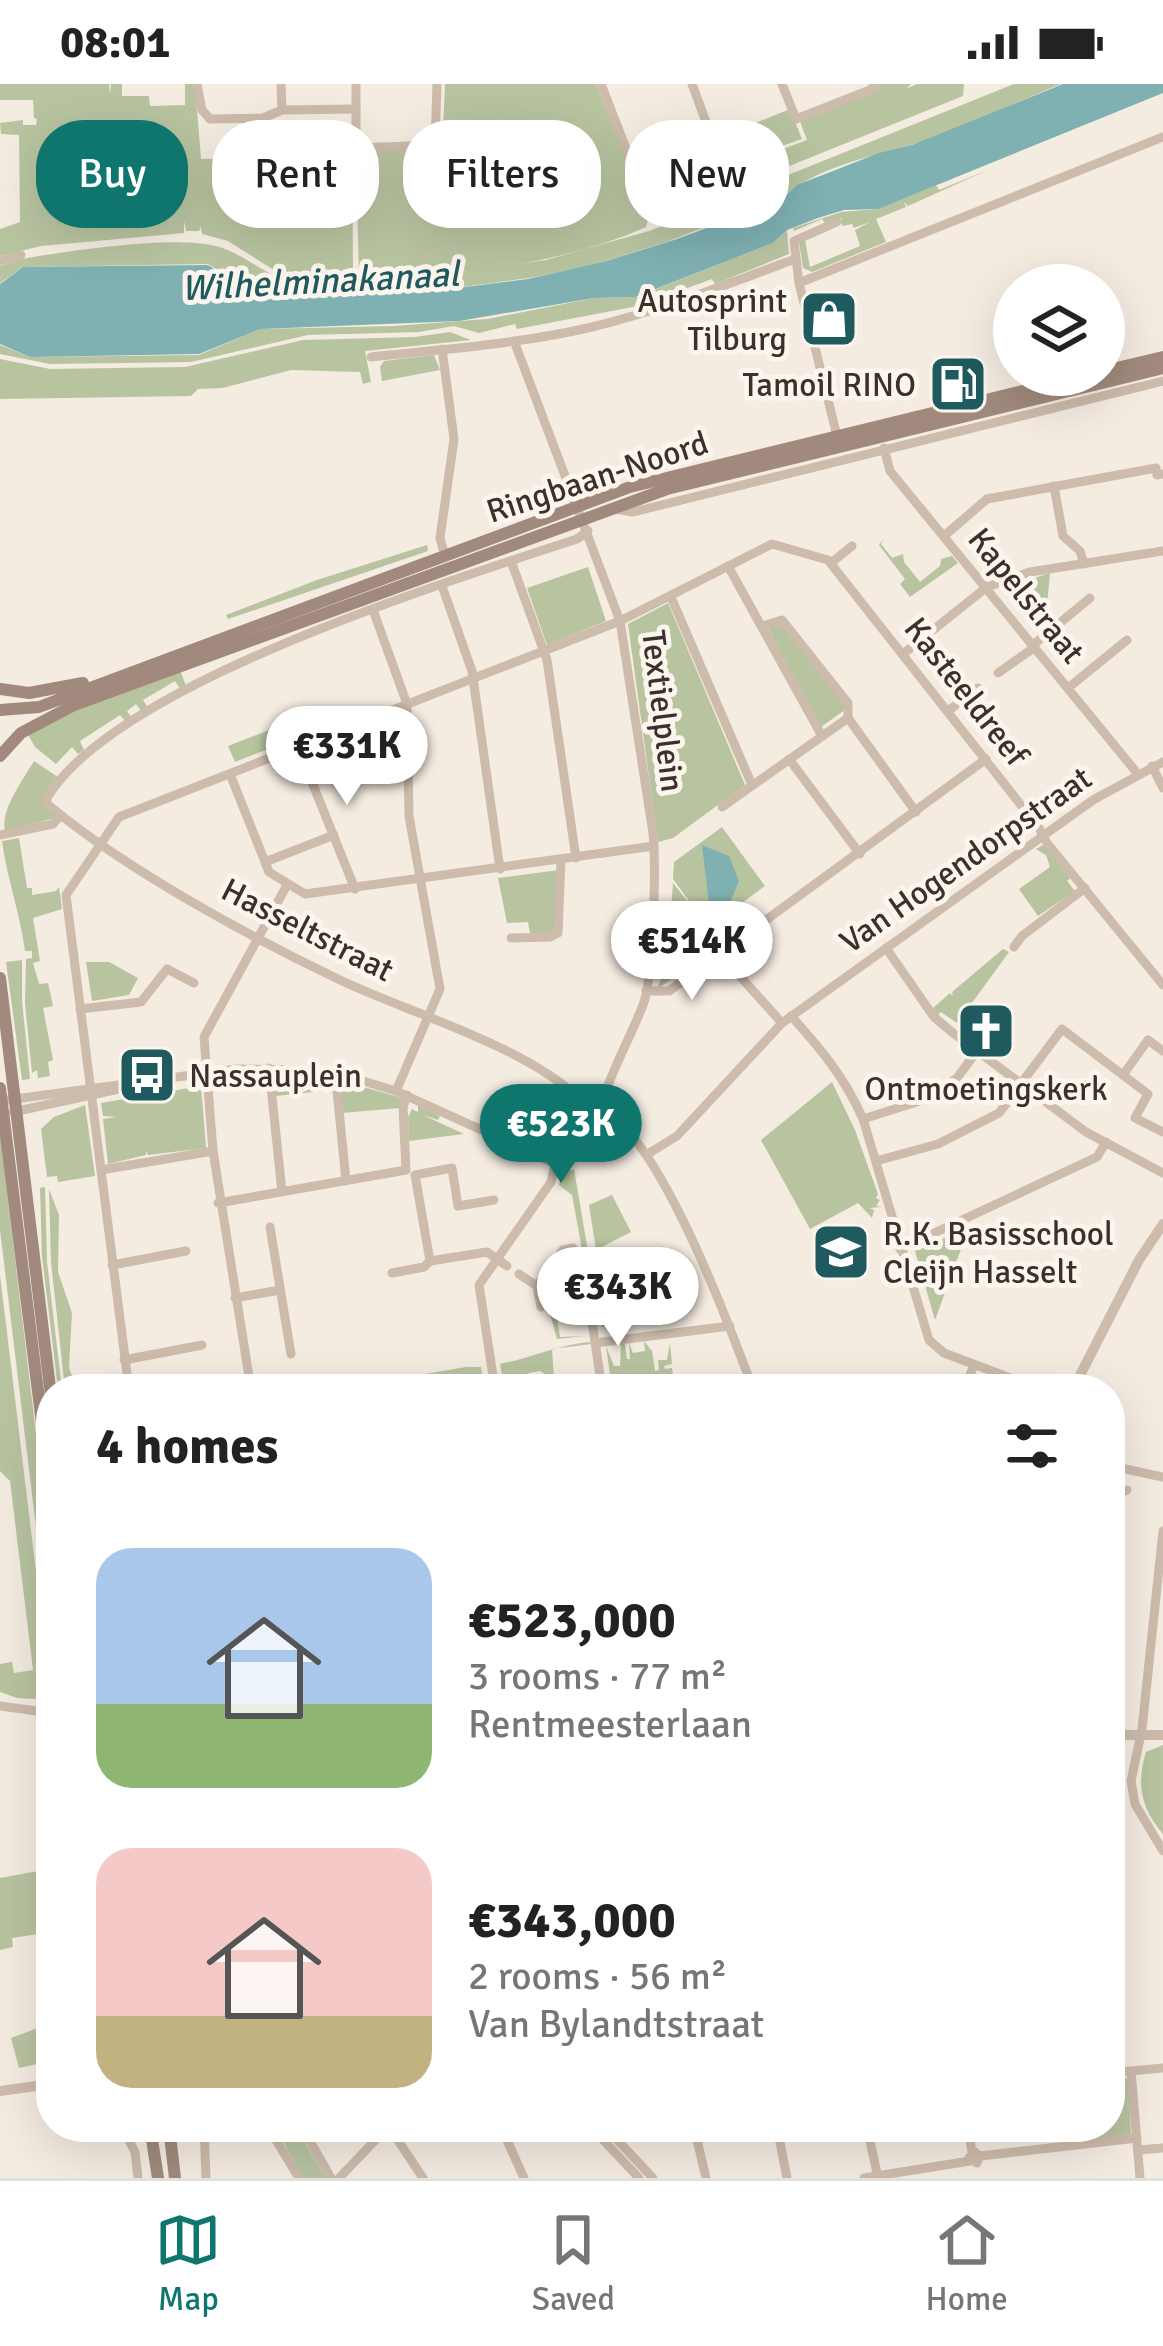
<!DOCTYPE html>
<meta charset="utf-8">
<style>
body{margin:0;font-family:Signika,sans-serif;background:#f6f6f6;color:#222;height:100vh;display:flex;flex-direction:column;font-size:45px;white-space:nowrap}
*{box-sizing:border-box;margin:0}
p{font-size:39px;color:#767676}
.icon{flex:none;width:66px;height:66px;fill:none;stroke:currentColor;stroke-width:2;stroke-linecap:round;stroke-linejoin:round}
.map{position:relative;flex:1;overflow:hidden}
.drawer{position:absolute;left:36px;top:1290px;width:1089px;height:768px;display:flex;flex-direction:column;background:#fff;border-radius:48px;box-shadow:0 12px 48px #0002}
.drawer>*{flex:none}
.guide{position:absolute;left:36px;top:36px;width:1092px;height:108px;display:flex;gap:24px}
.buttons{position:absolute;left:993px;top:180px;display:grid;gap:24px}
.buttons a{display:grid;place-items:center;width:132px;height:132px;border-radius:50%;background:#fff;box-shadow:0 12px 48px #0002;font-size:60px}
.price{position:absolute;translate:-50% -102px;padding:0 27px;border-radius:42px;background:#fff;color:#222;font-size:39px;line-height:78px;filter:drop-shadow(0 3px 6px #0008)}
.price::after{content:'';position:absolute;left:50%;top:72px;width:36px;height:27px;margin-left:-18px;background:inherit;clip-path:polygon(0 0,100% 0,50% 100%)}
.price.on{background:#0f766e;color:#fff}
ul{padding:0;list-style:none}
li{display:flex;align-items:center;gap:36px;height:300px;padding:0 60px}
li span{display:grid;place-items:center;flex:none;width:336px;height:240px;border-radius:36px;color:#555}
li>.icon{margin-inline-start:auto}
span .icon{width:144px;height:144px;fill:#fffc;stroke-width:1}
li b{font-size:51px}
h2{display:flex;justify-content:space-between;align-items:center;height:144px;padding:0 60px;font-size:51px}
.pill{padding:0 42px;border-radius:48px;background:#fff;box-shadow:0 12px 48px #0002;font-size:42px;line-height:108px}
.pill.on{background:#0f766e;color:#fff}
.status{display:flex;justify-content:space-between;align-items:center;height:84px;padding:0 60px;background:#fff;direction:ltr}
.status svg{height:33px;fill:currentColor}
.menu{display:flex;justify-content:space-around;align-items:center;height:168px;border-top:3px solid #e0e0e0;background:#fff;font-size:33px;color:#767676}
.menu a{display:grid;justify-items:center;gap:6px}
.menu .on{color:#0f766e}
.map>svg:first-child{display:block}
</style>
<div class="status"><b>08:01</b><svg viewBox="0 0 49 12"><path d="M0 12V9h3v3zM5 12V6h3v6zM10 12V3h3v9zM15 12V0h3v12zM26 1h20v11H26zM47 4h2v5h-2z"/></svg></div>
<div class="map">
<svg width="1163" height="2094" viewBox="0 0 1163 2094">
<rect width="100%" height="100%" fill="#f4ebe1"/>
<g fill="#b8c4a0">
<polygon points="0,0 109,0 110,10 111,0 122,0 122,12 149,12 150,22 185,21 185,0 195,0 201,75 348,73 348,53 352,53 353,190 280,190 228,157 202,150 201,143 199,147 186,147 184,137 184,149 41,162 0,172 0,145 20,138 19,51 1,50 0,39 23,36 23,41 36,41 37,35 34,34 33,16 0,16"/>
<path d="M445 0H596L649 132 646 143C567 179 445 196 359 191L356 76 364 68 438 64 443 47Z"/>
<polygon points="880,0 911,0 906,5 917,0 964,0 963,12 663,133 648,97 721,68 719,54 790,25 802,55 739,77 740,81 807,56 799,35"/>
<path d="M1014 0H1061C1012 20 962 44 911 61 868 74 815 83 781 115L779 99 783 93Z"/>
<polygon points="988,86 908,122 904,118 906,123 876,135 886,158 812,188 803,184 799,158 805,156 810,183 860,162 855,146 870,138 854,144 852,140 842,142 841,134 826,140 822,135 794,147 793,144 841,128 877,125 936,101 939,106"/>
<path d="M760 103 775 116 669 157 596 180 536 193 427 208 261 212 208 180 23 183 0 199V182L22 175C67 167 168 152 211 161 240 166 260 189 288 196L425 193 546 176 649 147Z"/>
<polygon points="787,146 789,170 715,200 712,195 638,222 517,245 515,240 479,249 454,242 419,248 308,251 191,278 50,280 0,270 0,261 30,273 199,271 261,245 394,242 487,235 594,214 636,213 773,159"/>
<polygon points="450,248 471,256 365,267 371,298 363,300 360,288 291,286 223,304 198,305 191,312 0,315 0,275 50,285 185,283 303,256 415,253"/>
<polygon points="434,271 440,286 382,297 380,283 384,277"/>
<polygon points="884,454 881,460 892,474 903,470 904,478 920,498 940,482 941,475 952,472 958,479 910,513 900,500 905,495 879,461"/>
<polygon points="427,461 428,467 228,535 226,531 317,496"/>
<polygon points="588,483 606,537 547,561 527,504"/>
<polygon points="1050,489 1045,543 1038,548 1002,504"/>
<polygon points="668,519 745,701 673,754 658,758 628,540"/>
<polygon points="779,538 844,619 846,625 821,643 768,545"/>
<polygon points="180,586 186,602 180,605 175,597 143,616 148,624 142,628 136,620 127,627 132,634 126,638 120,631 80,657 84,666 78,670 72,663 56,680 35,663 28,651 48,637"/>
<polygon points="282,641 289,657 235,678 228,662"/>
<path d="M34 677 58 693 46 710 55 734 5 747C0 727 22 697 34 677Z"/>
<path d="M722 743 765 802C741 819 692 860 668 863L673 799 705 839 673 795 674 778Z"/>
<path d="M19 754 27 804H32V811L56 807 59 803 62 825 33 834 40 877 33 879 39 900 48 899 53 922 43 924 53 976 48 978 50 992 38 994 37 986 32 989 25 919 26 875 32 874V867H25C20 829 7 795 2 757Z"/>
<polygon points="1043,761 1073,792 1067,797 1075,807 1038,832 1019,805 1050,783 1046,771 1036,765"/>
<polygon points="559,786 555,846 548,850 530,849 528,838 507,839 498,794"/>
<polygon points="706,845 718,862 656,906 666,885 667,866 676,867"/>
<polygon points="1003,865 1009,868 969,923 965,921 967,925 957,939 941,928 937,932 932,925 950,909 953,912 952,908"/>
<polygon points="22,876 22,917 30,995 22,996 6,878"/>
<polygon points="86,878 109,878 138,894 129,911 92,917"/>
<polygon points="276,989 332,995 331,1006 276,1012"/>
<polygon points="346,998 402,1014 400,1024 342,1029 342,1001"/>
<polygon points="832,998 855,1046 878,1110 876,1114 880,1116 876,1122 882,1123 869,1124 874,1126 872,1134 858,1119 810,1145 761,1056"/>
<polygon points="201,1002 206,1064 148,1071 146,1067 146,1071 108,1080 103,1035 116,1033 103,1032 101,1019"/>
<polygon points="85,1021 95,1092 58,1098 57,1092 47,1093 41,1045 54,1033"/>
<polygon points="418,1021 440,1032 438,1036 423,1031 464,1050 409,1057 408,1033 412,1025 418,1028"/>
<polygon points="0,1049 51,1475 51,1567 0,1146"/>
<polygon points="574,1085 592,1191 600,1191 604,1218 618,1213 621,1227 660,1217 659,1237 651,1238 649,1229 645,1233 634,1232 628,1241 623,1232 613,1234 613,1242 602,1243 601,1232 594,1231 572,1111 559,1101 562,1089"/>
<polygon points="45,1103 47,1178 62,1305 58,1305 42,1172 40,1104"/>
<polygon points="49,1105 59,1131 58,1188 72,1229 69,1284 77,1305 65,1305 51,1178"/>
<polygon points="612,1111 631,1148 596,1166 589,1121"/>
<polygon points="969,1143 935,1236 915,1167"/>
<polygon points="578,1175 580,1203 589,1234 581,1235 582,1241 579,1229 557,1233 560,1253 584,1252 557,1255 542,1201 551,1202 569,1176"/>
<polygon points="0,1191 51,1611 51,1616 17,1614 0,1608 0,1580 12,1578 14,1589 33,1586 10,1397 0,1387"/>
<polygon points="644,1257 652,1267 655,1287 659,1286 658,1276 667,1276 670,1259 672,1280 664,1282 665,1285 672,1284 673,1291 611,1298 606,1262 614,1282 620,1282 621,1260 625,1260 627,1275 630,1275 629,1259 633,1269 645,1267"/>
<path d="M589 1258 591 1260 552 1265 554 1294 593 1290 595 1305H571L569 1299 544 1302 549 1293 540 1287 529 1289 528 1294 502 1291 500 1280C532 1274 557 1261 589 1258Z"/>
<polygon points="466,1283 481,1283 483,1296 427,1305 335,1305"/>
<path d="M1163 1661V1750C1141 1725 1136 1700 1146 1668Z"/>
<polygon points="38,1787 51,1795 51,1848 12,1854 13,1863 0,1866 0,1794"/>
<polygon points="51,1939 51,1977 19,1984 11,1954"/>
<polygon points="1110,1992 1122,1991 1128,1996 1131,2050 1091,2056 1085,2043 1097,2043 1097,2048 1110,2043"/>
<polygon points="275,2043 296,2043 326,2094 303,2094"/>
</g>
<g fill="#7fb0b2">
<polygon points="1063,0 1163,0 1163,9 878,125 844,126 818,134 787,146 773,159 635,213 594,214 459,237 261,245 199,270 30,273 0,260 0,200 23,183 208,181 261,213 427,208 528,195 603,178 677,155 781,116 797,101 879,69 912,61"/>
<polygon points="702,761 729,772 739,797 728,823 711,836"/>
</g>
<g fill="none" stroke-linecap="round" stroke-linejoin="round">
<g stroke="#cdbbac" stroke-width="9">
<polyline points="197,0 202,26 210,35 263,34 282,26 356,25"/>
<polyline points="281,0 282,26"/>
<polyline points="356,0 356,64 435,61 437,0"/>
<polyline points="601,0 639,98 716,65 692,0"/>
<polyline points="782,0 796,35 875,4 873,0"/>
<polyline points="0,177 21,171"/>
<polyline points="799,199 1163,53"/>
<path d="M514 257 620 537 653 749C656 782 654 893 643 921 629 957 610 988 600 1027"/>
<polyline points="442,265 454,355 440,454 445,472"/>
<path d="M371 273C444 265 520 260 592 243 662 226 728 200 795 175"/>
<polyline points="837,352 799,199 794,157 837,138"/>
<polyline points="884,364 890,387 1137,689"/>
<polyline points="1054,402 1063,452 1080,467 1084,480"/>
<polyline points="615,425 633,428 1163,297"/>
<path d="M588 447 577 455C447 498 116 599 47 714V720C125 785 248 852 340 896 413 931 542 966 592 1028"/>
<polyline points="944,452 987,415 1156,384 1157,391 1163,390"/>
<polyline points="511,477 547,576 576,774"/>
<polyline points="831,479 852,462"/>
<polyline points="728,482 822,652"/>
<polyline points="442,502 472,587 500,785"/>
<polyline points="671,513 752,701"/>
<polyline points="373,526 407,620 409,732 440,905 396,1007"/>
<polyline points="1033,561 1090,514"/>
<polyline points="903,570 987,503 1030,488 1163,467"/>
<polyline points="998,589 1035,563"/>
<polyline points="1068,604 1127,556"/>
<polyline points="948,627 978,604"/>
<polyline points="848,634 916,728"/>
<polyline points="297,661 355,805"/>
<polyline points="789,675 860,770"/>
<polyline points="1152,682 1163,704"/>
<polyline points="230,690 269,788 305,810 654,762"/>
<polyline points="722,723 848,634 848,619 782,536 763,542"/>
<polyline points="0,751 53,740 61,731"/>
<polyline points="265,778 334,751"/>
<polyline points="287,801 204,953 213,1067 101,1086 66,811 119,733 620,537 772,460 828,476 1039,744 1047,759 1163,901"/>
<polyline points="511,854 550,853 558,849 561,776"/>
<polyline points="1014,863 1022,852 1085,804"/>
<polyline points="886,864 934,933 953,949 1086,1048 1163,1089"/>
<polyline points="721,871 782,939"/>
<polyline points="646,907 669,907 986,675"/>
<polyline points="80,925 141,918 167,885 194,899"/>
<path d="M791 932C821 965 845 994 863 1035L929 1256 944 1269 1040 1305"/>
<polyline points="269,984 282,1108"/>
<polyline points="340,990 337,1006 346,1097"/>
<polyline points="1123,991 1148,956 1163,967"/>
<polyline points="933,1011 957,994 977,967"/>
<path d="M0 1017 236 985 305 986 340 990 396 1007 556 1080 571 1069 588 1032 604 1027C661 1056 730 1243 753 1305"/>
<polyline points="13,1028 119,1005"/>
<polyline points="863,1035 926,1015"/>
<polyline points="213,1067 251,1305"/>
<polyline points="646,1071 677,1052 782,939 1093,716 1163,678"/>
<polyline points="876,1077 938,1060 999,1029 1062,945 1148,1010 1135,1034 1163,1048"/>
<polyline points="101,1086 129,1305"/>
<polyline points="218,1119 406,1086 403,1023 407,1011"/>
<polyline points="270,1143 291,1270"/>
<polyline points="900,1165 1097,1073 1106,1058"/>
<polyline points="430,1177 415,1091 452,1084 458,1122 494,1116"/>
<polyline points="112,1181 186,1167"/>
<polyline points="392,1189 424,1183 430,1177 487,1168 507,1182"/>
<polyline points="519,1190 537,1202"/>
<polyline points="235,1214 280,1206"/>
<polyline points="541,1223 537,1202 563,1166 573,1164"/>
<polyline points="591,1231 602,1305"/>
<polyline points="595,1259 730,1242"/>
<polyline points="124,1276 202,1261"/>
<polyline points="495,1305 479,1201 551,1098 557,1072"/>
<polyline points="964,1305 974,1281"/>
<polyline points="1119,1368 1116,1383 1163,1393"/>
<polyline points="1110,1414 1127,1406"/>
<polyline points="1163,1447 1142,1645 1131,1697 1135,1720 1163,1767"/>
<polyline points="0,1622 51,1629"/>
<polyline points="1131,1987 1140,2094"/>
<polyline points="1110,1989 1163,1984"/>
<polyline points="122,2043 135,2068 138,2094"/>
<polyline points="204,2043 206,2094"/>
<polyline points="268,2043 299,2094"/>
<polyline points="302,2043 331,2094"/>
<polyline points="389,2043 423,2094"/>
<polyline points="501,2043 524,2094"/>
<polyline points="591,2043 639,2094"/>
<polyline points="605,2043 653,2094"/>
<polyline points="694,2043 706,2094"/>
<polyline points="777,2043 787,2094"/>
<polyline points="867,2043 878,2094"/>
<polyline points="968,2043 972,2068"/>
<polyline points="1138,2066 1163,2064"/>
<polyline points="980,2072 977,2079 969,2074 975,2068 980,2072 1137,2054"/>
<polyline points="339,2094 388,2043"/>
<polyline points="864,2094 970,2077"/>
</g>
<g stroke="#cdbbac" stroke-width="10">
<polyline points="1073,1305 1139,1176 1163,1140"/>
<polyline points="1110,1651 1163,1651"/>
<polyline points="0,2007 51,2000"/>
</g>
<g stroke="#a18a7d" stroke-width="12">
<polyline points="1104,287 1163,273"/>
<polyline points="0,605 29,609 83,599"/>
<polyline points="0,626 39,623 630,403 1088,291"/>
<polyline points="0,672 21,649 74,621 667,405 1163,284"/>
<polyline points="0,894 51,1312"/>
<polyline points="0,1004 51,1411"/>
<polyline points="150,2043 158,2094"/>
<polyline points="169,2043 175,2094"/>
</g>
</g>
<defs>
<g id="shop-square" transform="scale(3)"><rect x="-9" y="-9" width="18" height="18" rx="4" fill="#1f5a5e" stroke="#fbf5ee"/><path d="M-5-2.5h2.3a2.7 3.5 0 0 1 5.4 0H5L5.5 6h-11ZM-1.5-2.5h3a1.5 2.3 0 0 0-3 0Z" fill="#fff"/></g>
<g id="fuel-square" transform="scale(3)"><rect x="-9" y="-9" width="18" height="18" rx="4" fill="#1f5a5e" stroke="#fbf5ee"/><path d="M-5.5-6h7V0h2V4h1.3V-2.5L3-4.5l.8-.8L6-3V5H2.5V1h-1V6h-7ZM-4.2-4.7v3.2H.2V-4.7Z" fill="#fff"/></g>
<g id="church-square" transform="scale(3)"><rect x="-9" y="-9" width="18" height="18" rx="4" fill="#1f5a5e" stroke="#fbf5ee"/><path d="M-1.2-6h2.4v3.5h3.3v2.4h-3.3V6h-2.4V-.1h-3.3v-2.4h3.3Z" fill="#fff"/></g>
<g id="bus-square" transform="scale(3)"><rect x="-9" y="-9" width="18" height="18" rx="4" fill="#1f5a5e" stroke="#fbf5ee"/><path d="M-5-6H5V4H4V6H2V4H-2V6H-4V4H-5ZM-3.5-4V0h7V-4ZM-3.5 1.2v1.5H-2V1.2ZM2 1.2v1.5H3.5V1.2Z" fill="#fff"/></g>
<g id="school-square" transform="scale(3)"><rect x="-9" y="-9" width="18" height="18" rx="4" fill="#1f5a5e" stroke="#fbf5ee"/><path d="M0-5L7-2L0 1L-7-2ZM-4 1L0 2.5L4 1V4Q0 6-4 4Z" fill="#fff"/></g>
</defs>
<g fill-rule="evenodd">
<use href="#shop-square" x="829" y="235"/>
<use href="#fuel-square" x="958" y="300"/>
<use href="#church-square" x="986" y="947"/>
<use href="#bus-square" x="147" y="991"/>
<use href="#school-square" x="841" y="1168"/>
</g>
<g text-anchor="middle" stroke-width="10" stroke-linejoin="round" paint-order="stroke">
<g font-size="33" fill="#3b302b" stroke="#fbf5ee" text-anchor="end">
<text x="787" y="228">Autosprint<tspan x="787" dy="38">Tilburg</tspan></text>
<text x="916" y="312">Tamoil RINO</text>
<text x="189" y="1003" text-anchor="start">Nassauplein</text>
<text x="986" y="1016" text-anchor="middle">Ontmoetingskerk</text>
<text x="883" y="1161" text-anchor="start">R.K. Basisschool<tspan x="883" dy="38">Cleijn Hasselt</tspan></text>
</g>
<g font-size="33" fill="#3b302b" stroke="#fbf5ee">
<text transform="translate(597 392) rotate(-18)" y="12">Ringbaan-Noord</text>
<text transform="translate(1027 511) rotate(51)" y="12">Kapelstraat</text>
<text transform="translate(967 607) rotate(52)" y="12">Kasteeldreef</text>
<text transform="translate(664 627) rotate(83)" y="12">Textielplein</text>
<text transform="translate(965 775) rotate(-35)" y="12">Van Hogendorpstraat</text>
<text transform="translate(308 845) rotate(27)" y="12">Hasseltstraat</text>
</g>
<g font-size="36" font-style="italic" fill="#1f5a5e" stroke="#fbf5ee">
<text transform="translate(320 196) rotate(-3)" y="13">Wilhelminakanaal</text>
</g>
</g>
</svg>
<div class="buttons">
<a><svg class="icon" aria-label="layers" viewBox="0 0 24 24"><path d="M12 4l9 5-9 5-9-5zM3 14l9 5 9-5"/></svg></a>
</div>
<b class="price" style="left:347px;top:724px">€331K</b>
<b class="price" style="left:692px;top:919px">€514K</b>
<b class="price on" style="left:561px;top:1102px">€523K</b>
<b class="price" style="left:618px;top:1265px">€343K</b>
<div class="guide">
<a class="pill on">Buy</a>
<a class="pill">Rent</a>
<a class="pill">Filters</a>
<a class="pill">New</a>
</div>
<section class="drawer">
<h2>4 homes<svg class="icon" aria-label="filters" viewBox="0 0 24 24"><path d="M4 7h16M4 17h16"/><circle cx="9" cy="7" r="2"/><circle cx="15" cy="17" r="2"/></svg></h2>
<ul>
<li><span style="background:linear-gradient(#a9c7e8 65%,#8fb573 0)"><svg class="icon" aria-label="home" viewBox="0 0 24 24"><path d="M3 11l9-7 9 7M6 9v11h12V9"/></svg></span><div><b>€523,000</b><p>3 rooms · 77 m²</p><p>Rentmeesterlaan</p></div></li>
<li><span style="background:linear-gradient(#f6c9c9 70%,#c2b280 0)"><svg class="icon" aria-label="home" viewBox="0 0 24 24"><path d="M3 11l9-7 9 7M6 9v11h12V9"/></svg></span><div><b>€343,000</b><p>2 rooms · 56 m²</p><p>Van Bylandtstraat</p></div></li>
</ul>
</section>
</div>
<nav class="menu">
<a class="on"><svg class="icon" aria-label="map" viewBox="0 0 24 24"><path d="M3 6l6-2 6 2 6-2v14l-6 2-6-2-6 2zM9 4v14M15 6v14"/></svg>Map</a>
<a><svg class="icon" aria-label="saved" viewBox="0 0 24 24"><path d="M7 4h10v16l-5-4-5 4z"/></svg>Saved</a>
<a><svg class="icon" aria-label="home" viewBox="0 0 24 24"><path d="M3 11l9-7 9 7M6 9v11h12V9"/></svg>Home</a>
</nav>
